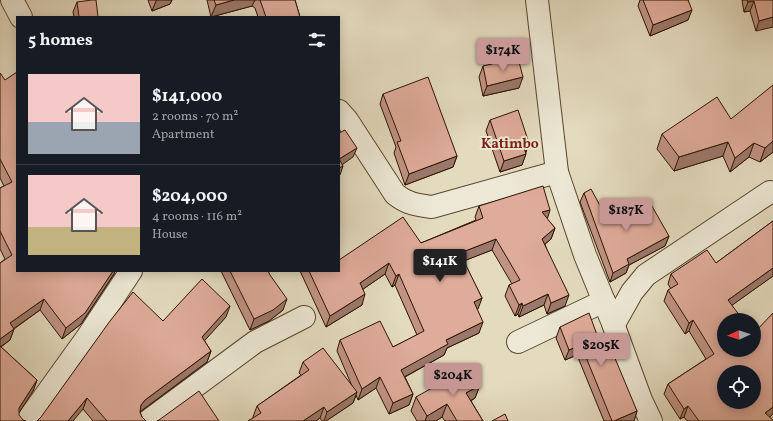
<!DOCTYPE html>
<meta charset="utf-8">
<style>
body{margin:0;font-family:Vollkorn,serif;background:#20242c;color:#f1f3f6;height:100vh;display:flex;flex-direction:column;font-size:15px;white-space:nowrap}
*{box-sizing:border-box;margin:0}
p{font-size:13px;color:#9ea1a6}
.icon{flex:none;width:22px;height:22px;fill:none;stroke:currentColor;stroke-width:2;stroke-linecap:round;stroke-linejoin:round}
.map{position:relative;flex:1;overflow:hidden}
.details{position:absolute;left:16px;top:16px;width:324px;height:256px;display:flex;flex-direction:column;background:#171b24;border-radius:0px;box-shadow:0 2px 10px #0003}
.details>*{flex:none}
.needle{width:26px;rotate:267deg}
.buttons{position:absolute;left:717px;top:313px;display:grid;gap:8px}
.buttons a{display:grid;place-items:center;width:44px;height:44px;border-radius:50%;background:#171b24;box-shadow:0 2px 10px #0003;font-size:20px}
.price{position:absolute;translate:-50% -34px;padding:0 9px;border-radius:4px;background:#c59692;color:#111;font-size:13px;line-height:26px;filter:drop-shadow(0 1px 2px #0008)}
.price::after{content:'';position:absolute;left:50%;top:24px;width:12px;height:9px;margin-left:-6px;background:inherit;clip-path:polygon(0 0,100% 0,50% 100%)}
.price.on{background:#222;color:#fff}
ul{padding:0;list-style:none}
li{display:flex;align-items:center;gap:12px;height:100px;padding:0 12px}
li+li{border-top:1px solid #363941}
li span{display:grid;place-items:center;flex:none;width:112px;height:80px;border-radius:0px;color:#555}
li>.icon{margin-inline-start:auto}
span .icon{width:48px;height:48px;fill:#fffc;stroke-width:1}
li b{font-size:17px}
h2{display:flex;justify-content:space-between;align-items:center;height:48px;padding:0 12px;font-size:17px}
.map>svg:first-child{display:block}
</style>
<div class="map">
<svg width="773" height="421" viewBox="0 0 773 421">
<rect width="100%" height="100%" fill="#e4dbbf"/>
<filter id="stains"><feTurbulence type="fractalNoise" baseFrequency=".005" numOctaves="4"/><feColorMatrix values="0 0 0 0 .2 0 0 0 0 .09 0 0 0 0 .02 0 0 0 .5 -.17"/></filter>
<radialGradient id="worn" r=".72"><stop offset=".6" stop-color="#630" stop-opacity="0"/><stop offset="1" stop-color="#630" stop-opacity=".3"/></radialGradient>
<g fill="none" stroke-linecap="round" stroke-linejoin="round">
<g stroke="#594630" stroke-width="24">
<g id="minor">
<polyline points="12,0 21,17"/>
<polyline points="537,0 557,172 585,255 612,321 641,400 651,421"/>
<path d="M339 111 347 120 395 194C407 204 417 205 432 207L557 172"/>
<polyline points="614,324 632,292 646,275 770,192"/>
<polyline points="518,342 604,301"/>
<polyline points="27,421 86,339 131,271"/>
<polyline points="148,421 255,342 304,317"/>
</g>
</g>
<use href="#minor" stroke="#ede8d5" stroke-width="22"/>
</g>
<g fill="#c09384" stroke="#2b1400">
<polygon points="148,0 172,0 170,4 152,11"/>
<polygon points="207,0 295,0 300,17 258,17 255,8 252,6 211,17"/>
<polygon points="640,0 688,0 688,20 650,36 638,6"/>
<polygon points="742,0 773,0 756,31 750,11 744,12"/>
<polygon points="77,2 98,17 74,17 73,12"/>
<polygon points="483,66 519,88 483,96 479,77"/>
<polygon points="0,73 114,274 81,324 62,339 40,310 14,329 10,340 1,347 37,380 33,391 0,421 0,263 5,259 0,249 0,188 4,186 0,178"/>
<polygon points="383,94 457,156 453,167 405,185 394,153 396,147 380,104"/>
<polygon points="731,119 773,152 760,162 749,157 730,172 723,156 674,171 657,149 662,134"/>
<polygon points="490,120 529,143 522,165 500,172 486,131"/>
<polygon points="584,193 609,222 669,236 665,246 629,265 626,273 610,282 580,202"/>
<polygon points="479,206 547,219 555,228 551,239 545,244 565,306 547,314 544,305 519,317 518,314 515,316 505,296 509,285 512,284 492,250 463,261 482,298 477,309 479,333 447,348 444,355 405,377 413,394 409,405 389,414 376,388 358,400 356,395 353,403 326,421 322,421 320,418 316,421 248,421 253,418 253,417 257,406 301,375 299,373 303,362 352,386 337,351 340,340 393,347 417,335 395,285 392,287 385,274 363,289 362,305 326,327 300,271 339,271 421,243 476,220 475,217"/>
<polygon points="773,221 773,276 732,305 754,350 773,313 773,414 769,417 773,421 687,421 684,417 680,419 664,394 668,384 706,359 689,331 685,334 664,301 668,290 671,289 668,284 671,274 716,263"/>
<polygon points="221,271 268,271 283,310 269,321 250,330"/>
<polygon points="226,317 204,340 211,351 207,362 141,411 140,412 142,417 146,421 93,421 83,409 37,421 163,321"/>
<polygon points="560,327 604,354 637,411 634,421 604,421 577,355 565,360 556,338"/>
<polygon points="480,385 475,398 471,401 483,421 445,421 442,417 436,421 417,421 411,411 416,397"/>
</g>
<g fill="#9c786c" stroke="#2b1400">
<polygon points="157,0 172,0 170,4 152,11 156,1"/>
<polygon points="234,0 255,0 252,6 211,17 216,5"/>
<polygon points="754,1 750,11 744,12 748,2"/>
<polygon points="692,10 688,20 650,36 653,25"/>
<polygon points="773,17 773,27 756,31 759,21"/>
<polygon points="523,77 519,88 483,96 487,86"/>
<polygon points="773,141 773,152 760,162 765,148"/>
<polygon points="728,142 723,156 674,171 679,157"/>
<polygon points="529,143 525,153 523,145"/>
<polygon points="754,143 749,157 730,172 735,158"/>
<polygon points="357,148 353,157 339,167 339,159"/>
<polygon points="526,154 522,165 500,172 504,161"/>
<polygon points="457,156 453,167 405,185 409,174"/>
<polygon points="343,166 340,175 339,175 339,168"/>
<polygon points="550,210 547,220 542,212"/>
<polygon points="555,228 551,239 538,250 542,239"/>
<polygon points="669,236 665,246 629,265 626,273 610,282 613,273 627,259"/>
<polygon points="496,239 492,250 456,264 460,253"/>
<polygon points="389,263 385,274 356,294 360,283"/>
<polygon points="773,268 773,276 724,311 728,300"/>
<polygon points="113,271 115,271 114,274 81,324 62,339 66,328"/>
<polygon points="399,274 395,285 392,287 396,276"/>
<polygon points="365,294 362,305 326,327 330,316"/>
<polygon points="548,294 544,305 519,317 523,306"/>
<polygon points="569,295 565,306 547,314 551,303"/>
<polygon points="482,298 478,309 470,313 474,302"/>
<polygon points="44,299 40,310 6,334 10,323"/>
<polygon points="287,299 283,310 269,321 250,330 254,319"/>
<polygon points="522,303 518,314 515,316 519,305"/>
<polygon points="230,306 226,317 198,348 202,337"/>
<polygon points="693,320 689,331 685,334 689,323"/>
<polygon points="483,322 479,333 447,348 444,355 397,381 401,370 446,340"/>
<polygon points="14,329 10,340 0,347 0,339"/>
<polygon points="581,345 577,355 565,360 569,350"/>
<polygon points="211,351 207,362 141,411 137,416 141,405 145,400"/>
<polygon points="380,377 376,388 358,400 362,389"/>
<polygon points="37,380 33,391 15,419 19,408"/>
<polygon points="480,385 475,398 461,406 466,393"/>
<polygon points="357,392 353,403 326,421 324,421 327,412"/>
<polygon points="413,394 409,405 389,414 393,403"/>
<polygon points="87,398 83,409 73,421 68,421"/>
<polygon points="447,404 442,417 436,421 425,421 427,416"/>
<polygon points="688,406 684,417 680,419 684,409"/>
<polygon points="324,407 320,418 316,421 303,421"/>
<polygon points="773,407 773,414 765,421 765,413"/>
<polygon points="637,411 634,421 614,421"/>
</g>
<g fill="#dfab9a" stroke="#2b1400" fill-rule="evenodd">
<polygon points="92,0 96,0 98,17 79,17 77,2"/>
<polygon points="214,0 234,0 216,5"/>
<polygon points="260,0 295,0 300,17 266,17"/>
<polygon points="643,0 688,0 692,10 653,25"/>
<polygon points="747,0 773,0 773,17 759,21 754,1 748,2"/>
<polygon points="518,58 523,77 487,86 483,66"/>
<polygon points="17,72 17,271 113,271 85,313 66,328 44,299 10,323 14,329 0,339 0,263 12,255 0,231 0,188 12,182 0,159 0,73 5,80"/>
<polygon points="428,77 457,156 409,174 397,142 401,141 383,94"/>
<polygon points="773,85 773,141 765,148 754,143 735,158 728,142 679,157 662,134 717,97 731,119"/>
<polygon points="518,110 529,143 523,145 526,154 504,161 490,120"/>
<polygon points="345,130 357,148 339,159 343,166 339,168 339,133"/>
<polygon points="543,186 550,210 542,212 555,228 542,239 569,295 551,303 548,294 523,306 522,303 519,305 509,285 520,280 496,239 460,253 482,298 474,302 483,322 446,340 448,344 401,370 413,394 393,403 380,377 362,389 340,340 380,321 393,347 424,331 399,274 396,276 389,263 360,283 365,294 330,316 309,271 339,271 339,260 403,217 421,243 483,218 479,206"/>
<polygon points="591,189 609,222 649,201 669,236 627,259 629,264 613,273 584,193"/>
<path d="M773 221V268L728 300 743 320H724V350H754V333L773 313V407L765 413 773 420V421H699L688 406 684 409 668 384 714 354 693 320 689 323 668 290 678 284 671 274 707 250 716 263ZM724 372H754V402H724Z"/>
<polygon points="230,271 268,271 270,275 287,299 273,310 254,319"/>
<polygon points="202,279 230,306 202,337 211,351 145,400 141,405 140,412 142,417 146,421 107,421 87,398 68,421 37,421 41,417 110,321 133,292 163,321"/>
<polygon points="589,313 604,354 612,351 637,411 614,421 612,421 581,345 569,350 560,327"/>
<polygon points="0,346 37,380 19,408 19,415 23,420 26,421 0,421"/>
<polygon points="323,348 357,392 327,412 324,407 303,421 248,421 261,413 257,406 309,370 303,362"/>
<polygon points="469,367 480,385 466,393 483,421 457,421 447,404 427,416 416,397"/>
<polygon points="199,391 219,421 157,421 159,420"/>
<polygon points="505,414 508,421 492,421"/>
</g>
<g text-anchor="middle" stroke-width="4" stroke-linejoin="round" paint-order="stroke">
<g font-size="14" font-weight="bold" fill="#7a1f14" stroke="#ede8d5">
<text x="510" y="148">Katimbo</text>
</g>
</g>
<rect width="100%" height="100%" filter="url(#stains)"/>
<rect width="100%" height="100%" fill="url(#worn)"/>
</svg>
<div class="buttons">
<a><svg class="needle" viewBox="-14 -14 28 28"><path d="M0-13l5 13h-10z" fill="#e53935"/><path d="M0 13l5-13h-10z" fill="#9ea1a6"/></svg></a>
<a><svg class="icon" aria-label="locate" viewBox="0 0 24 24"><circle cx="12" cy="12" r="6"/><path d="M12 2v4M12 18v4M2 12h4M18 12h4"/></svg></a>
</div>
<b class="price" style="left:503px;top:72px">$174K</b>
<b class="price" style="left:626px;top:232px">$187K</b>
<b class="price on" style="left:440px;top:283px">$141K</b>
<b class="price" style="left:601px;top:367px">$205K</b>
<b class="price" style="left:453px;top:397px">$204K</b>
<section class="details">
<h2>5 homes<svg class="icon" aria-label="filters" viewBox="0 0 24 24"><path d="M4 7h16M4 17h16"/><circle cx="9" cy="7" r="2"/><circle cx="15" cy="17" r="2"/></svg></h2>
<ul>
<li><span style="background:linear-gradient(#f6c9c9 60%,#9aa5b1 0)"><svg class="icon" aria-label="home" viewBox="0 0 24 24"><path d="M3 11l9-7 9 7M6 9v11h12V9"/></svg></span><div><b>$141,000</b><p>2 rooms · 70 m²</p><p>Apartment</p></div></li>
<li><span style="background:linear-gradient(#f6c9c9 65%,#c2b280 0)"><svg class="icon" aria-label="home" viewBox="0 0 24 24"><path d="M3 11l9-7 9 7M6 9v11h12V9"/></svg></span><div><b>$204,000</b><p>4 rooms · 116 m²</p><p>House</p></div></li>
</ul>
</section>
</div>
